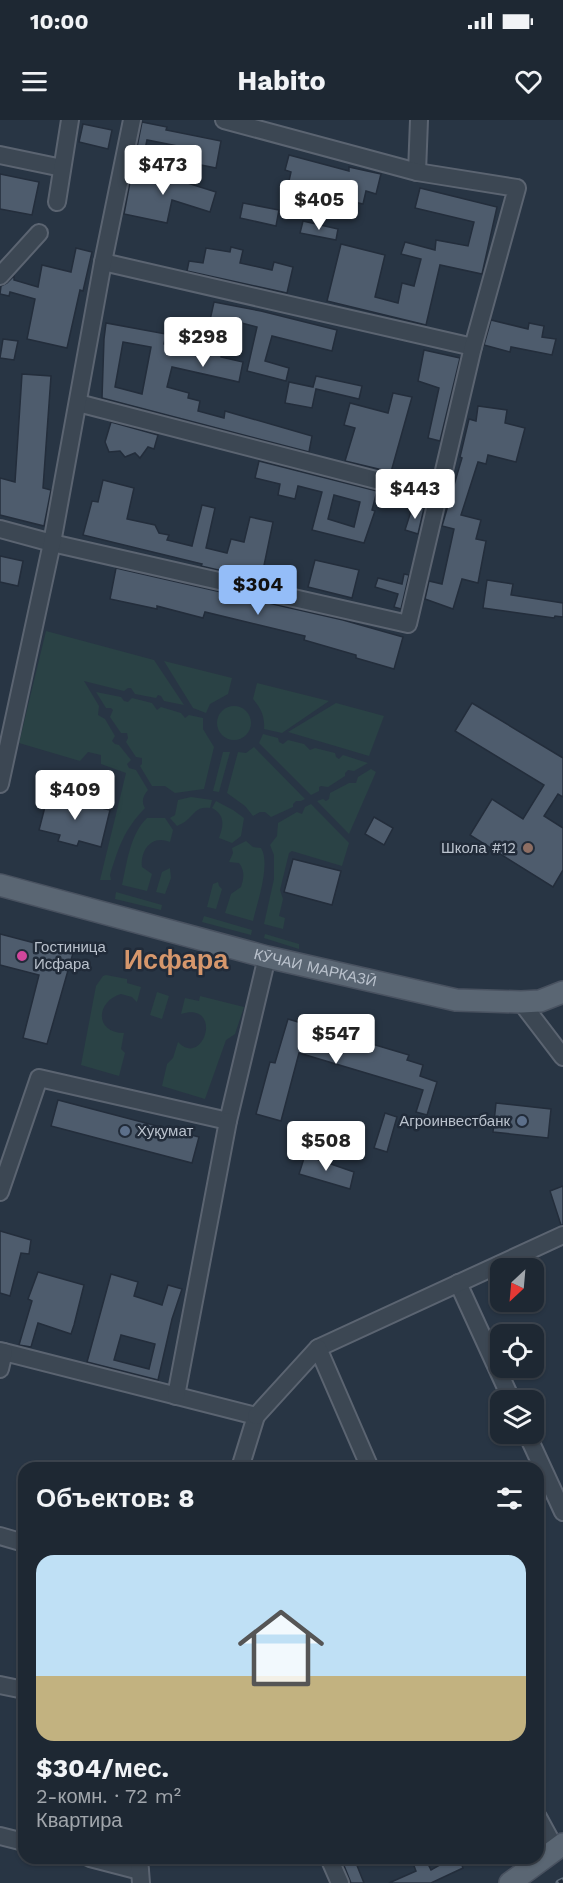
<!DOCTYPE html>
<html lang="ru">
<meta charset="utf-8">
<style>
body{margin:0;font-family:"Work Sans",sans-serif;background:#26303b;color:#f1f3f6;height:100vh;display:flex;flex-direction:column;font-size:22px;white-space:nowrap}
*{box-sizing:border-box;margin:0}
p{font-size:20px;color:#a1a6ac}
.icon{flex:none;width:33px;height:33px;fill:none;stroke:currentColor;stroke-width:2;stroke-linecap:round;stroke-linejoin:round}
.map{position:relative;flex:1;overflow:hidden}
.panel{position:absolute;left:18px;top:1342px;width:526px;height:402px;display:flex;flex-direction:column;background:#1e2833;border-radius:18px;box-shadow:0 2px 4px #0004,0 0 0 2px #3c444e}
.panel>*{flex:none}
.needle{width:39px;rotate:206deg}
.tools{position:absolute;left:490px;top:1138px;display:grid;gap:12px}
.tools a{display:grid;place-items:center;width:54px;height:54px;border-radius:12px;background:#1e2833;box-shadow:0 2px 4px #0004,0 0 0 2px #3c444e;font-size:30px}
.price{position:absolute;translate:-50% -51px;padding:0 14px;border-radius:6px;background:#fff;color:#222;font-size:20px;line-height:39px;filter:drop-shadow(0 2px 3px #0008)}
.price::after{content:'';position:absolute;left:50%;top:36px;width:18px;height:14px;margin-left:-9px;background:inherit;clip-path:polygon(0 0,100% 0,50% 100%)}
.price.selected{background:#94bdf8;color:#111}
ul{padding:0;list-style:none}
li{display:grid;align-content:center;gap:12px;height:318px;padding:0 18px}
li+li{border-top:2px solid #3c444e}
li span{display:grid;place-items:center;height:186px;border-radius:18px;color:#555}
li>.icon{margin-inline-start:auto}
span .icon{width:108px;height:108px;fill:#fffc;stroke-width:1}
li b{font-size:26px}
h2{display:flex;justify-content:space-between;align-items:center;height:72px;padding:0 18px;font-size:26px}
.status{display:flex;justify-content:space-between;align-items:center;height:42px;padding:0 30px;background:#1e2833;direction:ltr}
.status svg{height:16px;fill:currentColor}
header{display:flex;justify-content:space-between;align-items:center;height:78px;padding:0 18px;background:#1e2833;font-size:27px;font-weight:700}
.map>svg:first-child{display:block}
</style>
<div class="status"><b>10:00</b><svg viewBox="0 0 49 12"><path d="M0 12V9h3v3zM5 12V6h3v6zM10 12V3h3v9zM15 12V0h3v12zM26 1h20v11H26zM47 4h2v5h-2z"/></svg></div>
<header><svg class="icon" aria-label="menu" viewBox="0 0 24 24"><path d="M4 6h16M4 12h16M4 18h16"/></svg>Habito<svg class="icon" aria-label="heart" viewBox="0 0 24 24"><path d="M12 20l-8-8c-3-5 5-10 8-4 3-6 11-1 8 4z"/></svg></header>
<div class="map">
<svg width="563" height="1763" viewBox="0 0 563 1763">
<rect width="100%" height="100%" fill="#283544"/>
<g fill="#2a4245">
<path d="M46 511 154 540 184 585 164 581 161 576 158 575 156 578 135 574 131 568H128L124 571 84 561 99 586 98 595 105 599 115 616 112 621 115 624 119 625 131 640 127 644 129 648 136 650 148 670C143 676 141 681 145 688 124 710 119 726 110 755L111 760H100L126 653 101 644V635L88 632 80 641 19 623Z"/>
<polygon points="164,541 232,558 228,574 210,584 206,593 193,588"/>
<path d="M257 563 329 581 282 613 264 609C265 597 261 588 253 579Z"/>
<polygon points="96,572 121,577 124,581 128,582 132,578 152,583 157,590 161,587 181,593 185,598 189,595 203,598 203,609 214,627 204,669 175,673 165,666 152,666 140,646 142,644 142,638 136,637 126,622 128,618 127,613 121,613 110,597 113,590 111,588 106,588"/>
<polygon points="336,583 384,596 369,636 288,612"/>
<circle cx="234" cy="603" r="17"/>
<polygon points="263,614 278,618 279,622 283,624 288,620 304,624 310,630 315,628 335,633 336,637 339,639 343,635 368,643 354,651 348,650 345,653 345,656 328,667 321,666 319,667 319,671 311,675 259,623"/>
<polygon points="254,627 305,679 301,681 296,681 293,684 293,687 271,697 265,692 260,692 253,696 245,686 227,673 238,632 246,633"/>
<polygon points="223,632 230,632 219,672 213,671"/>
<polygon points="371,649 376,652 349,714 317,681 323,679 326,681 329,679 330,673 349,663 356,663 358,657"/>
<path d="M191 677 212 680 210 688C197 686 195 693 187 700 184 703 180 704 177 706L170 698 175 695 178 680Z"/>
<path d="M216 681 233 690 244 698 241 716 232 723 219 718C224 705 225 695 212 688Z"/>
<polygon points="311,684 349,723 342,746 292,731 289,733 280,770 283,779 279,796 285,798 283,809 264,804 274,759 274,735 270,725 277,716 278,703 297,692 302,694 305,687"/>
<path d="M147 698H165L173 710 170 722C152 714 140 730 142 747L152 754 147 771 122 765C127 743 130 714 147 698Z"/>
<path d="M246 721 253 727 261 728C271 744 257 783 253 801L225 793 231 774 241 767C244 758 245 751 239 743L229 742 233 733 232 728Z"/>
<polygon points="170,748 171,758 165,774 156,772 162,752"/>
<polygon points="218,762 219,766 222,769 216,789 207,787 213,764"/>
<polygon points="116,772 162,785 161,790 115,779"/>
<polygon points="204,796 252,810 251,815 202,802"/>
<polygon points="265,814 299,824 299,829 264,818"/>
<path d="M106 855 127 859V863L141 867 137 882 132 877 121 874C96 881 94 913 124 913L121 929 125 933 119 956 81 945 96 866 103 856Z"/>
<polygon points="157,872 169,876 162,899 150,895"/>
<path d="M200 876 244 887 235 914 226 920 205 979 162 966 167 944 173 938 178 922C204 949 224 881 181 894L185 878 199 881Z"/>
</g>
<g fill="#4e5c6d" stroke="#232d3b" stroke-width="1.5" fill-rule="evenodd">
<polygon points="142,2 167,7 166,10 221,21 216,48 181,41 183,27 147,20 144,34 136,32"/>
<polygon points="83,4 112,10 108,29 79,22"/>
<polygon points="289,35 349,51 349,47 381,54 376,74 366,71 363,84 341,79 344,71 316,63 309,89 284,83 291,52 285,50"/>
<polygon points="133,46 141,48 140,52 178,60 216,72 210,92 172,80 167,103 124,94"/>
<polygon points="0,54 39,62 32,95 0,89"/>
<polygon points="420,68 497,87 482,154 440,145 426,205 327,181 341,124 385,135 375,177 398,183 402,163 414,166 421,139 401,134 405,122 435,130 436,120 468,126 474,102 415,88"/>
<polygon points="243,83 279,90 276,106 240,98"/>
<polygon points="303,101 338,109 336,120 300,113"/>
<polygon points="231,127 243,130 240,143 272,150 274,142 293,147 287,173 187,151 189,141 203,143 206,128 230,132"/>
<polygon points="76,128 92,132 83,171 80,170 67,228 27,219 35,179 10,172 9,176 0,174 1,166 7,163 14,156 14,160 38,167 42,145 71,152"/>
<path d="M214 182 261 191 337 210 332 231 272 216 265 241 289 248 286 261 247 251 257 207 230 200 221 237 243 242 239 262 172 247 167 267 189 273 188 278 200 281 198 291 224 298 225 291 312 316 309 332 102 278 104 219 106 203 166 214 164 224 203 232ZM123 222 151 227 142 274 115 267Z"/>
<polygon points="491,200 528,209 529,203 544,206 542,217 556,219 552,235 511,227 510,232 484,225"/>
<polygon points="3,219 18,221 14,240 0,238"/>
<polygon points="424,230 460,238 440,321 428,318 439,268 418,261"/>
<polygon points="22,254 51,256 43,368 51,370 44,406 0,395 0,358 15,362"/>
<polygon points="316,256 362,266 359,279 316,269 312,288 285,283 289,262 313,267"/>
<polygon points="393,273 412,277 391,352 345,341 355,308 344,305 350,283 388,293"/>
<polygon points="478,286 507,290 505,303 525,308 516,342 488,335 486,344 478,342 461,395 481,400 476,419 486,421 478,463 462,459 453,489 425,479 429,461 442,464 454,409 442,406 462,338 460,337 469,299 476,301"/>
<polygon points="111,302 158,315 154,329 148,327 140,338 135,333 125,337 120,331 109,332 105,322"/>
<path d="M259 341 377 371 372 390 375 391 364 423 312 410 322 372 298 366 295 379 278 375 280 364 255 358ZM334 375 360 382 354 407 328 399Z"/>
<polygon points="103,360 134,368 127,399 155,405 159,413 169,415 167,420 192,426 202,385 215,388 206,428 227,433 231,419 244,422 250,397 273,402 261,460 201,446 202,444 83,415 92,381 98,382"/>
<polygon points="413,385 424,388 418,414 405,410"/>
<polygon points="0,436 23,441 18,466 0,462"/>
<polygon points="315,440 359,450 352,478 308,467"/>
<polygon points="116,448 343,500 403,517 394,549 356,538 356,535 304,520 305,516 205,492 203,498 157,486 157,489 110,479"/>
<polygon points="404,454 409,455 401,489 394,487 398,474 375,467 378,458 402,464"/>
<polygon points="487,460 513,464 511,475 563,483 563,497 555,496 554,498 483,488"/>
<polygon points="472,583 563,638 563,677 558,674 544,696 563,708 563,750 553,767 470,715 492,679 523,699 544,665 455,611"/>
<polygon points="48,675 110,690 101,727 79,721 77,726 58,721 60,715 39,710"/>
<polygon points="374,697 393,708 384,725 365,714"/>
<polygon points="293,739 341,751 332,785 284,772"/>
<polygon points="0,814 73,833 47,924 23,918 39,855 0,845"/>
<polygon points="288,899 409,935 407,940 423,945 420,956 437,962 427,995 416,992 423,970 299,933 281,1001 256,994 270,942 275,943"/>
<polygon points="58,980 199,1017 192,1043 51,1006"/>
<polygon points="496,983 551,989 548,1018 493,1012"/>
<polygon points="385,993 397,997 387,1032 374,1028"/>
<polygon points="305,1035 354,1052 350,1069 299,1054"/>
<polygon points="563,1066 563,1105 561,1105 550,1071"/>
<polygon points="0,1111 31,1120 29,1134 21,1133 10,1176 0,1173"/>
<polygon points="38,1152 84,1165 74,1205 71,1214 38,1203 31,1227 19,1225 32,1181 28,1179"/>
<path d="M111 1154 138 1162 134 1176 162 1185 168 1165 182 1169 172 1199 158 1260 87 1242ZM121 1215 155 1224 149 1249 114 1240Z"/>
<polygon points="341,1738 354,1738 364,1763 351,1763"/>
<polygon points="411,1738 425,1738 431,1750 452,1738 459,1738 463,1748 431,1763 389,1763 416,1751"/>
</g>
<g fill="none" stroke-linecap="round" stroke-linejoin="round">
<g stroke="#5b6471" stroke-width="20">
<g id="minor">
<polyline points="0,35 62,48"/>
<polyline points="417,52 419,0"/>
<polyline points="57,82 70,0"/>
<polyline points="103,142 473,227"/>
<polyline points="0,156 39,113"/>
<polyline points="78,283 438,376"/>
<polyline points="0,409 52,423 408,504 473,227 517,68 417,52 224,0"/>
<polyline points="0,664 52,423 103,142 132,0"/>
<polyline points="521,882 563,937"/>
<polyline points="0,1072 39,958 228,1001 267,837"/>
<polyline points="458,1163 512,1281"/>
<polyline points="318,1228 563,1115"/>
<polyline points="0,1231 256,1296 240,1348"/>
<polyline points="0,1249 4,1232"/>
<polyline points="176,1276 228,1001"/>
<polyline points="256,1296 318,1228 370,1348"/>
<polyline points="527,1314 563,1392"/>
<polyline points="0,1416 24,1423"/>
<polyline points="0,1565 24,1570"/>
<polyline points="538,1697 556,1730"/>
<polyline points="0,1716 24,1722"/>
<polyline points="90,1738 140,1751"/>
<polyline points="139,1738 141,1763"/>
<polyline points="329,1738 340,1763"/>
</g>
</g>
<g stroke="#495260" stroke-width="24">
<g id="major">
<path id="s1" d="M0 765 267 837 456 880 521 882 540 881 563 872"/>
<polyline points="510,1763 563,1724"/>
</g>
</g>
<use href="#minor" stroke="#3c4753" stroke-width="16"/>
<use href="#major" stroke="#5a6673" stroke-width="21"/>
<g stroke="#5e6b7a" stroke-width="7">
<polyline id="rail" points="559,1763 563,1761"/>
</g>
<use href="#rail" stroke="#212b39" stroke-width="4.5" stroke-dasharray="14" stroke-linecap="butt"/>
</g>
<circle fill="#8d6e63" stroke="#212b39" stroke-width="2" cx="528" cy="728" r="6"/>
<circle fill="#d1479c" stroke="#212b39" stroke-width="2" cx="22" cy="836" r="6"/>
<g fill="#5c6f8a" stroke="#212b39" stroke-width="2">
<circle cx="522" cy="1001" r="6"/>
<circle cx="125" cy="1011" r="6"/>
</g>
<g text-anchor="middle" stroke-width="5" stroke-linejoin="round" paint-order="stroke">
<g font-size="15" fill="#bac2cd" stroke="#212b39" text-anchor="end">
<text x="516" y="733">Школа #12</text>
<text x="34" y="832" text-anchor="start">Гостиница<tspan x="34" dy="17">Исфара</tspan></text>
<text x="510" y="1006">Агроинвестбанк</text>
<text x="137" y="1016" text-anchor="start">Хуқумат</text>
</g>
<g font-size="15" fill="#bac2cd" stroke="#212b39">
<text dy="5" stroke="none"><textPath href="#s1" startOffset="326">КӮЧАИ МАРКАЗӢ</textPath></text>
</g>
<g font-size="27" font-weight="bold" fill="#d6976c" stroke="#212b39">
<text x="176" y="849">Исфара</text>
</g>
</g>
</svg>
<div class="tools">
<a><svg class="needle" viewBox="-14 -14 28 28"><path d="M0-13l5 13h-10z" fill="#e53935"/><path d="M0 13l5-13h-10z" fill="#a1a6ac"/></svg></a>
<a><svg class="icon" aria-label="locate" viewBox="0 0 24 24"><circle cx="12" cy="12" r="6"/><path d="M12 2v4M12 18v4M2 12h4M18 12h4"/></svg></a>
<a><svg class="icon" aria-label="layers" viewBox="0 0 24 24"><path d="M12 4l9 5-9 5-9-5zM3 14l9 5 9-5"/></svg></a>
</div>
<b class="price" style="left:163px;top:76px">$473</b>
<b class="price" style="left:319px;top:111px">$405</b>
<b class="price" style="left:203px;top:248px">$298</b>
<b class="price" style="left:415px;top:400px">$443</b>
<b class="price selected" style="left:258px;top:496px">$304</b>
<b class="price" style="left:75px;top:701px">$409</b>
<b class="price" style="left:336px;top:945px">$547</b>
<b class="price" style="left:326px;top:1052px">$508</b>
<section class="panel">
<h2>Объектов: 8<svg class="icon" aria-label="filters" viewBox="0 0 24 24"><path d="M4 7h16M4 17h16"/><circle cx="9" cy="7" r="2"/><circle cx="15" cy="17" r="2"/></svg></h2>
<ul>
<li><span style="background:linear-gradient(#bfe0f5 65%,#c2b280 0)"><svg class="icon" aria-label="home" viewBox="0 0 24 24"><path d="M3 11l9-7 9 7M6 9v11h12V9"/></svg></span><div><b>$304/мес.</b><p>2-комн. · 72 m²</p><p>Квартира</p></div></li>
</ul>
</section>
</div>
